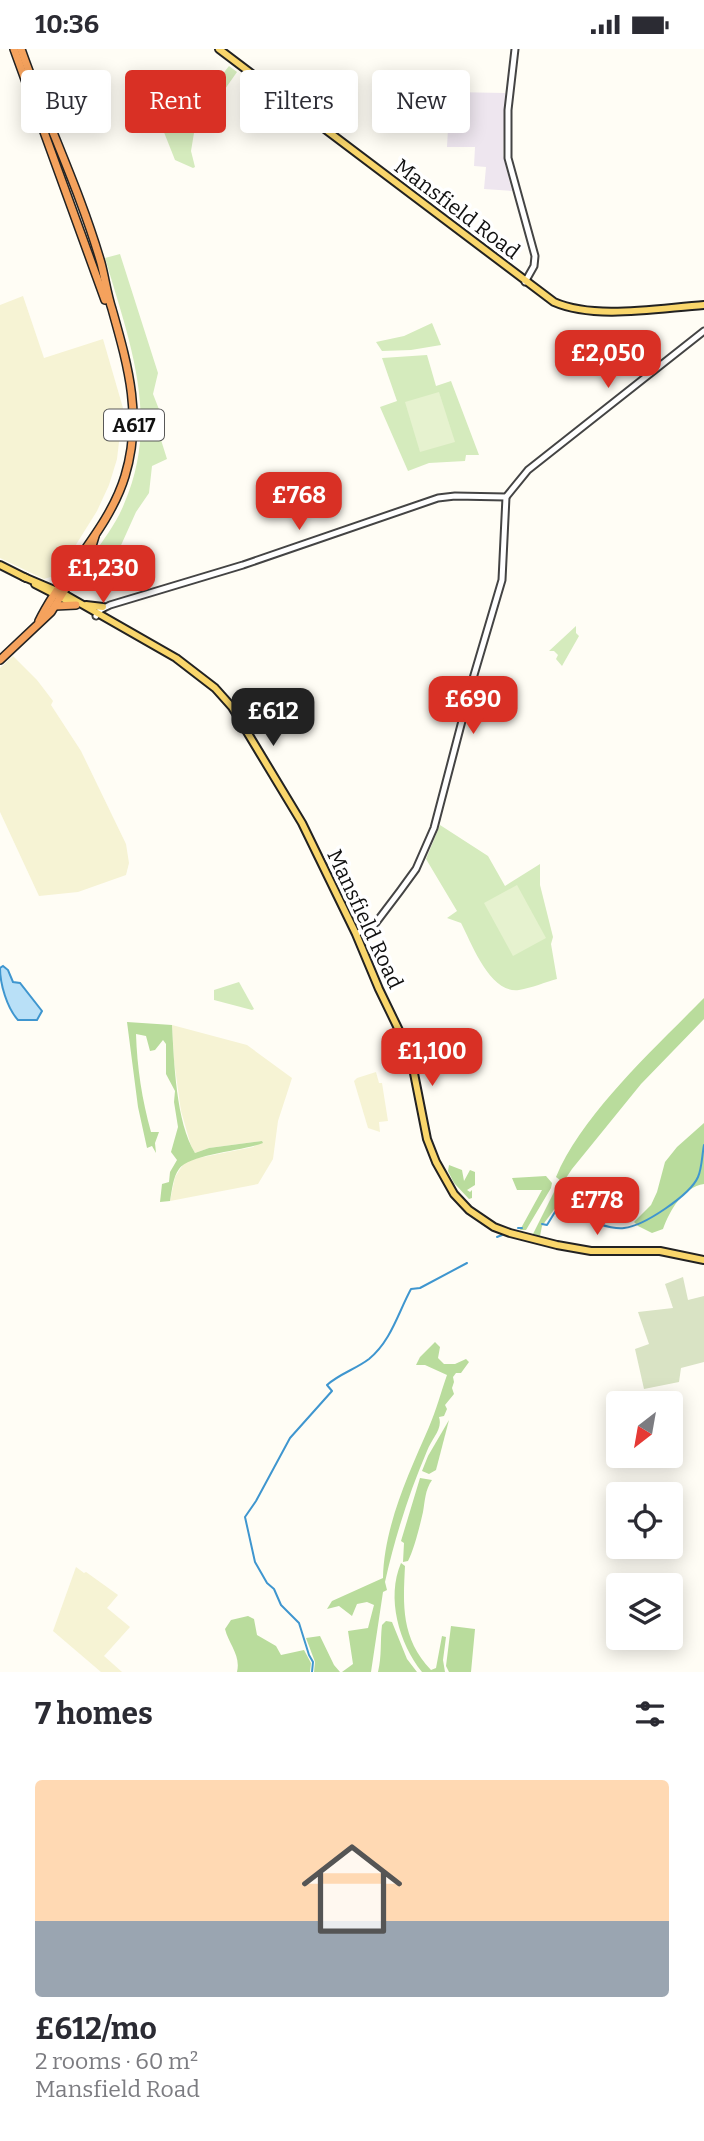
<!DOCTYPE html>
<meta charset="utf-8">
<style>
body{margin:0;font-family:Bitter,serif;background:#f2f2f3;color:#2b2b33;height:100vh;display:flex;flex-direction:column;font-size:26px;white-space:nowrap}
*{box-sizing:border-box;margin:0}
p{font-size:23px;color:#7c7c81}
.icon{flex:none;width:38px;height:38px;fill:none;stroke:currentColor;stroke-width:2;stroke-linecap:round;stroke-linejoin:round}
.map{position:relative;height:1623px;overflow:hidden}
.panel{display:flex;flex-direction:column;background:#fff;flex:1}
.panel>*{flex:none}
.top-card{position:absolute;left:21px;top:21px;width:663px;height:63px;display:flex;gap:14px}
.needle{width:46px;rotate:211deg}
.buttons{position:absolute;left:606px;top:1342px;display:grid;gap:14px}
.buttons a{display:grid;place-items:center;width:77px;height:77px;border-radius:7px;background:#fff;box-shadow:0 4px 18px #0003;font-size:35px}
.price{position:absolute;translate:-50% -60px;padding:0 16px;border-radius:14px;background:#d93025;color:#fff;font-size:23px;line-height:46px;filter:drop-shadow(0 2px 4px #0008)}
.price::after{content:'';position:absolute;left:50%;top:42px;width:21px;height:16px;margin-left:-10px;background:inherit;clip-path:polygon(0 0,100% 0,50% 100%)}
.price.selected{background:#222;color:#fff}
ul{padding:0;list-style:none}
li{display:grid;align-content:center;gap:14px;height:371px;padding:0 35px}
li+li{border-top:2px solid #e1e1e2}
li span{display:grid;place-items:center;height:217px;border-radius:7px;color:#555}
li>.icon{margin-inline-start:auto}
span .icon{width:126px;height:126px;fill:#fffc;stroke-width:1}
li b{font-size:30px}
h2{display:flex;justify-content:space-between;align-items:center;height:84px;padding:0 35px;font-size:30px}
.tag{padding:0 24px;border-radius:7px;background:#fff;box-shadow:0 4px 18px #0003;font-size:24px;line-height:63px}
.tag.selected{background:#d93025;color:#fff}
.status{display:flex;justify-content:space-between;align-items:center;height:49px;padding:0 35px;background:#fff;direction:ltr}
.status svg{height:19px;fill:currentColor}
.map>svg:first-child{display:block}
</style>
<div class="status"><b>10:36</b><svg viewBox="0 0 49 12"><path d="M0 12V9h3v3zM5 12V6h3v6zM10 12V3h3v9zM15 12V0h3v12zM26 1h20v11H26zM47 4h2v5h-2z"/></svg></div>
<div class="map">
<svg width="704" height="1623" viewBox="0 0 704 1623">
<rect width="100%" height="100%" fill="#fffdf5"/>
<polygon fill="#eee6ef" points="450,43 505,44 503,106 512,142 484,140 486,118 474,117 475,98 447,98"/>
<g fill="#f6f3d4">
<polygon points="23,247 44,309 103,290 123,359 117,410 109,436 97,462 57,526 44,530 0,509 0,256"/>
<polygon points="13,607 37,631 53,652 51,656 81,702 126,795 129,814 126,826 78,843 39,847 0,763 0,619"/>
<polygon points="172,976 247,996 292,1029 278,1072 273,1110 258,1135 170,1152 175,1128 184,1114 193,1110 253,1098 261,1092 209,1099 195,1104 191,1097 181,1062 174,1012"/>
<polygon points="376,1023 379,1034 382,1034 388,1072 379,1073 380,1083 368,1079 354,1032 357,1029"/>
<polygon points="76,1518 84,1524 86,1523 118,1546 107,1559 130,1578 104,1607 122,1623 101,1623 53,1582"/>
</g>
<g fill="#d5ebbd">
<polygon points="229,17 237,23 194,84 191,102 195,118 193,119 175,111 152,53 166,43 196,59"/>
<path d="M120 205 158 324 153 345 160 363 156 375 167 410 152 417 149 444 136 463 113 514 93 506C104 490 117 473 124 455 161 371 129 291 105 209Z"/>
<polygon points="432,274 441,296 411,301 382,302 376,293 404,287"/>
<polygon points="427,306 436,337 451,332 479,406 466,406 465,412 429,414 408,422 380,358 397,352 382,309"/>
<polygon points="576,577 576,584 579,587 562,617 556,610 558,606 554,602 549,602"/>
<path d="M440 776 488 807 505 837 540 815V836L553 888 551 895 557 930C545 933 532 939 519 941 490 945 472 895 461 874L447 869 457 862 426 810Z"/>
<polygon points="239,933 254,960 252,961 214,951 214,941"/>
</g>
<g fill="#b9dc9c">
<path d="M164 33 196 58 197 59 192 61C180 57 172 54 166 43L152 53 149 46Z"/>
<path d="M704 949V970L641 1035 572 1120 564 1132 556 1158 542 1177 540 1187 533 1185 560 1131 556 1128C582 1065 656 998 704 949Z"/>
<path d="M127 973 172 976C174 1013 176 1073 195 1104L209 1099 262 1092 263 1094C243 1102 190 1105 179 1120 173 1128 172 1141 170 1152L160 1153 162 1135 169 1133 170 1123 177 1111 171 1103 178 1078 174 1053 175 1042 166 1025V995L163 991 155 1001 150 1002 146 987 136 985C137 1018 142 1051 151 1083H159L155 1094 156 1104 152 1097 147 1099 138 1058Z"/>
<path d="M704 1074V1135C683 1138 670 1161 663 1180L652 1184 638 1177 634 1173 651 1156 657 1143 665 1113 677 1098Z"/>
<polygon points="449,1116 462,1121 464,1132 470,1121 475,1123 475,1136 467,1141 470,1143 472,1141 472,1149 469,1150 454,1134 448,1122"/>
<polygon points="546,1127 552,1134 551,1139 526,1181 520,1181 542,1141 517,1141 512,1129"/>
<path d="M435 1293 440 1298 438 1309 444 1315H455L466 1310 469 1313 461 1324H456L453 1328 454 1333 452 1339 454 1345 445 1356 447 1360 444 1367 439 1368C443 1380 432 1389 427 1402 409 1444 395 1488 385 1533L387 1541 383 1543 371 1623H342L353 1615 348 1582 368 1579 374 1556 367 1553 357 1555 352 1567 339 1557 327 1560 332 1552 383 1529C384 1477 409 1424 429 1378 436 1362 441 1343 447 1326L425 1316H416L420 1308Z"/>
<polygon points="449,1371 436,1421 429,1425 422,1422 428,1407"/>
<path d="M420 1429 432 1431C425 1441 425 1452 423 1463 420 1476 414 1501 408 1512L403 1513 404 1494 401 1492Z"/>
<path d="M401 1514 405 1517C403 1557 401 1589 431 1621L436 1619 442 1587 446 1588 443 1611 445 1623H422C399 1594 386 1549 401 1514Z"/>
<path d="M248 1567 254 1570 257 1586 276 1597 281 1606 304 1601 311 1614 310 1623H237C241 1606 229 1596 225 1580L231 1571Z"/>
<path d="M386 1572 392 1573 407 1610 417 1623H378C382 1607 380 1593 382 1576Z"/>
<polygon points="451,1577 475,1580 471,1623 449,1623 446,1617"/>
<polygon points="320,1587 334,1616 340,1623 314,1623 315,1613 306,1589"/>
</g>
<polygon fill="#d9e3c4" points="683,1228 688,1251 704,1247 704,1313 681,1319 679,1333 644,1340 635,1300 649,1295 638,1263 673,1259 665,1235"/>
<g fill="#e6f2cf">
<polygon points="439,343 455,393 420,403 405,353"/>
<polygon points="517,836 546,889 513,907 484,854"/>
</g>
<path fill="#b9e0f7" stroke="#3f96cf" stroke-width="2" d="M3 917 8 921 13 933 20 934 42 962 37 971H18C7 959 0 935 0 919Z"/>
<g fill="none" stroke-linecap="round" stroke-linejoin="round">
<g stroke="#3f96cf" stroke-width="2">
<path d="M542 1175 547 1176 555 1163 561 1161C577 1167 608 1181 624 1179 644 1177 690 1146 698 1128 702 1119 702 1106 704 1096"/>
<polyline points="518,1179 522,1179"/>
<polyline points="497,1188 502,1186"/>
<path d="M312 1623 313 1613 309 1606 299 1574 281 1556 274 1540 267 1534 255 1513 245 1468 256 1452 290 1389 332 1342 327 1336C339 1325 356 1320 369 1310 391 1292 398 1264 411 1240L420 1239 467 1214"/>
</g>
<g stroke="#444" stroke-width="9">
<g id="minor">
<polyline points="515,0 508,61 508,109 535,207 534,217 525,233"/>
<polyline points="96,567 100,561 110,556 243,516 438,449 455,447 506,448 528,421 704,282"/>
<polyline points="356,885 375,875 400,842 416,820 434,779 474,626 502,531 506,448"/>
</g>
</g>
<g stroke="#222" stroke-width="10">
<g id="major">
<path d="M219 0 554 253C595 271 659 259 704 256"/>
<polyline points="0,516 26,529"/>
<polyline points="24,528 64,545 176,609 215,639 232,658 302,774 356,885 379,940 410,1004 427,1090 436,1113 454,1145 469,1161 494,1178 510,1184 557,1196 591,1202 660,1202 704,1211"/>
<polyline points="35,535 72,554"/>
<polyline points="86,556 103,558"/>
</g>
</g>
<g stroke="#222" stroke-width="10">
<g id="highway">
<polyline points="14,0 105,251"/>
<path d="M21 0C46 72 80 141 101 214 105 229 107 245 112 260 128 317 143 368 125 427 109 480 63 522 39 572"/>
<polyline points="55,557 76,556"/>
<polyline points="0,611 51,563 92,497 95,487"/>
</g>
</g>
<use href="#minor" stroke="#fff" stroke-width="5"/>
<use href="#major" stroke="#f9d66b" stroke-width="6"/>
<use href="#highway" stroke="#f5a25d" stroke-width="7"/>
</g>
<g text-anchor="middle" stroke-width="7" stroke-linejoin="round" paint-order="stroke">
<rect fill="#fff" stroke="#585858" stroke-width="2" x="104" y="360.5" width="60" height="31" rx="5"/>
<g font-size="19" font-weight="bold" fill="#111">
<text x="134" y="383">A617</text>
</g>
<g font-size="21" fill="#111" stroke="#fff">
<text transform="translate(457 160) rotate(37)" y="7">Mansfield Road</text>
<text transform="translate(365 870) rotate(65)" y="7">Mansfield Road</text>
</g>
</g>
</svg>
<div class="buttons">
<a><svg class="needle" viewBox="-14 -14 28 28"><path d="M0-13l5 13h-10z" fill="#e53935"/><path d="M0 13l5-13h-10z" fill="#7c7c81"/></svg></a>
<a><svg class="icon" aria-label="locate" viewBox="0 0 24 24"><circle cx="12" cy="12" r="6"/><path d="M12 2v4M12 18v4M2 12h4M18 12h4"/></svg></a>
<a><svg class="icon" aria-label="layers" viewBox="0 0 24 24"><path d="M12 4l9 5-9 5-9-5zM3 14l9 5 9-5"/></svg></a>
</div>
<b class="price" style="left:608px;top:341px">£2,050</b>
<b class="price" style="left:299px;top:483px">£768</b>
<b class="price" style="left:103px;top:556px">£1,230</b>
<b class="price" style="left:473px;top:687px">£690</b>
<b class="price selected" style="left:273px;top:699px">£612</b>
<b class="price" style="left:432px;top:1039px">£1,100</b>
<b class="price" style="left:597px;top:1188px">£778</b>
<div class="top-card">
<a class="tag">Buy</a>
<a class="tag selected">Rent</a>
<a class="tag">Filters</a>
<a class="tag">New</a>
</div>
</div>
<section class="panel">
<h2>7 homes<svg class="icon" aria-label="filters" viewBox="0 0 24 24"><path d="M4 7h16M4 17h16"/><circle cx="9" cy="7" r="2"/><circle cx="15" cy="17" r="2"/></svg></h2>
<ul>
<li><span style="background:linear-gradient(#ffd9b3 65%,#9aa5b1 0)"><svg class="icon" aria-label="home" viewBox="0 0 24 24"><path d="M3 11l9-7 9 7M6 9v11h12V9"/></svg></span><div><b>£612/mo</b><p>2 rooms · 60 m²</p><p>Mansfield Road</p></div></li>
</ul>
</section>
